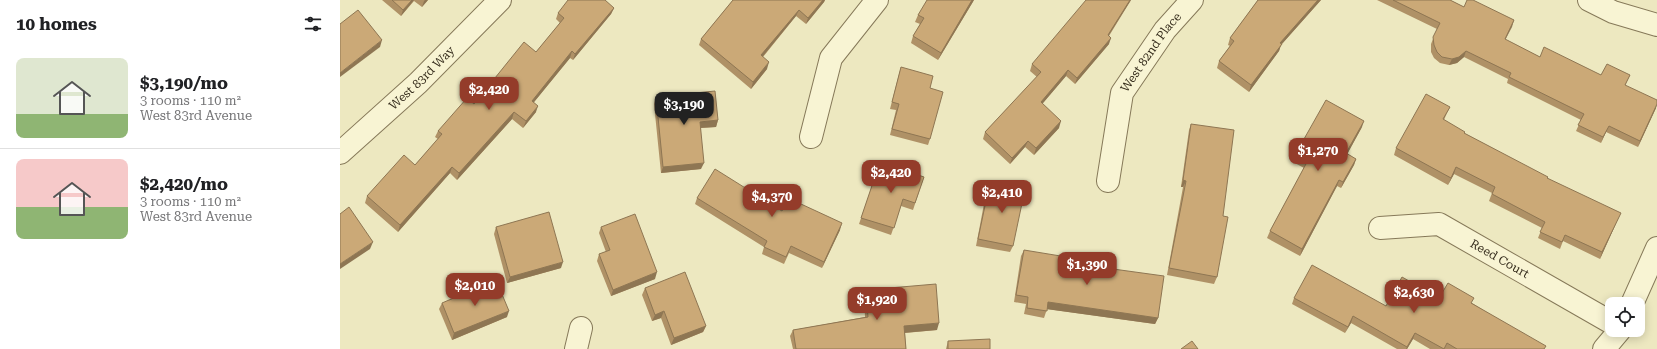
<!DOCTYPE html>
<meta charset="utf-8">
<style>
body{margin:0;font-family:"Roboto Serif",serif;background:#f2f2f2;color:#202124;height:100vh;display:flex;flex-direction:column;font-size:15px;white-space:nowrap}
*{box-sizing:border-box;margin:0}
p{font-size:13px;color:#757577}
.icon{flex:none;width:22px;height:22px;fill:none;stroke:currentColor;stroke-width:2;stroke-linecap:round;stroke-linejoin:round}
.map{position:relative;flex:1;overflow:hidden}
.details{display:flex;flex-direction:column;background:#fff;width:340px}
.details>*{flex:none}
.fabs{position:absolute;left:1265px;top:297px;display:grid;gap:8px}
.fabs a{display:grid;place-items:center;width:40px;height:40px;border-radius:8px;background:#fff;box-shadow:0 2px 10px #0003;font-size:20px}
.price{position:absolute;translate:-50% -34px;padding:0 9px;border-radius:8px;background:#943c2a;color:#fff;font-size:13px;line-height:26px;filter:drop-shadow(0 1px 2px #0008)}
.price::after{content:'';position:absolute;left:50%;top:24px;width:12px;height:9px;margin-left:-6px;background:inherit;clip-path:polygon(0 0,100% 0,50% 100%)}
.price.selected{background:#222;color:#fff}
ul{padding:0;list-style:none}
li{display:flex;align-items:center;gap:12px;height:100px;padding:0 16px}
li+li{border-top:1px solid #e0e0e0}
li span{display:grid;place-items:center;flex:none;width:112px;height:80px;border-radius:8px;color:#555}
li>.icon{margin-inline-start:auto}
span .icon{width:48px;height:48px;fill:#fffc;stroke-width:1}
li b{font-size:17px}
h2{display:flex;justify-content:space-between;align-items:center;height:48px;padding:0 16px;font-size:17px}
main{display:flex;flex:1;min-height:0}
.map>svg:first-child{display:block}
</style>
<main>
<section class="details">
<h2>10 homes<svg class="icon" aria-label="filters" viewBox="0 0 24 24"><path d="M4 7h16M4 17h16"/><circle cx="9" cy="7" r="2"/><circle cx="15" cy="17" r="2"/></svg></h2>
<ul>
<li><span style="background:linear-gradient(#dfe7d0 70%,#8fb573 0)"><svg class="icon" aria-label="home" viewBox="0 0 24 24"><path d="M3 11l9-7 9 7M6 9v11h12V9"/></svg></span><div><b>$3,190/mo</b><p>3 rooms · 110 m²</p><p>West 83rd Avenue</p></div></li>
<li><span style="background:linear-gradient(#f6c9c9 60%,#8fb573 0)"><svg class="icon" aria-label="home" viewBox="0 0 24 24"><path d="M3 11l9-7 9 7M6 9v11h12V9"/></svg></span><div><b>$2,420/mo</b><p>3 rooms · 110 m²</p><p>West 83rd Avenue</p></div></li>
</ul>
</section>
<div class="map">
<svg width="1317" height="349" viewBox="0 0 1317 349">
<rect width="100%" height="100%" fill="#ede8c0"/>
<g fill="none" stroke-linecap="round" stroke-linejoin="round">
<g stroke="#867959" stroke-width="24">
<g id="minor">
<polyline points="1249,0 1273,12 1317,25"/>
<polyline points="471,137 491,58 537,0"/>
<path id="s1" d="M0 153 78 83 160 0"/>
<path id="s2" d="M768 181 782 93 825 30 852 0"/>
<path id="s3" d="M1040 228 1099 224 1272 323"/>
<polyline points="1292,304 1317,248"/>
<polyline points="236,349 241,328"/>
<polyline points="1264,349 1280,330"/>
</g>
</g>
<use href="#minor" stroke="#f8f4d3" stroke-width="22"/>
</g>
<g fill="#af9166">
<polygon points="42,0 88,0 82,7 74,1 61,16"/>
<polygon points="393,0 485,0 484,2 466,24 456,16 423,57 427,69 411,89 359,45 361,39"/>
<polygon points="634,0 598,60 571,43 573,36 580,24 575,22 578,15"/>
<polygon points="791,0 769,36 769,44 735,84 726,76 702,104 719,128 694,155 685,147 670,164 643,139 645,132 697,77 690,71 692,64"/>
<polygon points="918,0 981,0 941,45 939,51 909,92 877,68 879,61 890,46 888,45 890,38"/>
<polygon points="1037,0 1110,0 1124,7 1174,20 1165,40 1200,57 1261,75 1290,75 1285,86 1316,108 1298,147 1266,132 1261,143 1236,131 1241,120 1167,83 1168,79 1124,57 1117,63 1109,65 1100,63 1094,58 1091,52 1091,44 1097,29"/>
<polygon points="274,8 271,14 233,60 230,58 194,102 196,112 183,128 172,119 117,180 110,173 58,232 25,203 27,196 75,165 98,139 95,137 98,131 134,104 196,52 220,23 216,19 218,13"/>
<polygon points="561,67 590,88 590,139 588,145 550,135 556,110 550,109 559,74"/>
<polygon points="316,97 378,120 376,127 361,128 361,169 321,173 314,104"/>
<polygon points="1110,107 1107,113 1104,120 1124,133 1207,178 1278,219 1260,259 1223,241 1220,249 1198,238 1202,228 1149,201 1152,193 1114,174 1108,185 1054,155 1056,148"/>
<polygon points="851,124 883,216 877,277 874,284 827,275 843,187 841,187 849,130"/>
<polygon points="1022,127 1007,154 1016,159 1014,165 1001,188 997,186 960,256 927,238 930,231 964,168 953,162 955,155"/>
<polygon points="540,162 584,177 573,210 561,206 551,235 519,224"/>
<polygon points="650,182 673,246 670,252 636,246 647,188"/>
<polygon points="357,198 442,211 500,230 482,268 449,253 444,264 422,254 424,247 355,204"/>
<polygon points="156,227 221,268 167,283 154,234"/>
<polygon points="261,227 315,279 271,296 257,261 259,254 266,252 259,233"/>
<polygon points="684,250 744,265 818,318 815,324 707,309 704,318 684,314 686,304 674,302 681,256"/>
<polygon points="305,288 366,326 363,332 331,345 321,318 312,321 302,295"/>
<polygon points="526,290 597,330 565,333 566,349 453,349 450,336 453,330 525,317 524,297"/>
<polygon points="954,298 1046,306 1099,298 1132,303 1205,349 1090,349 1073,339 1067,349 1057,349 1011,323 1005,333 952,304"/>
<polygon points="102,303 167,317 112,340 99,309"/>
<polygon points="608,341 650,349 606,349"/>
</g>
<g fill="#8e7653">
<polygon points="72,0 74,0 61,16 63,10"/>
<polygon points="85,0 88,0 82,7 84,1"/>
<polygon points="483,0 485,0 484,2 466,24 468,18"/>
<polygon points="632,0 634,0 598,60 601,53"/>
<polygon points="790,0 791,0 765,41 768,35"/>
<polygon points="978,0 981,0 941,45 939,51 909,92 911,85 940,43"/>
<polygon points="274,8 271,14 233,60 235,54"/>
<polygon points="459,10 456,16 418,62 421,55"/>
<polygon points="1174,20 1172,27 1162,46 1165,39"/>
<polygon points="771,38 769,44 735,84 737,78"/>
<polygon points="42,40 40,47 0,77 0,73"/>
<polygon points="232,51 230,58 190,107 192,101"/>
<polygon points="1126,51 1124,57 1117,63 1109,65 1112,59"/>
<polygon points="429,62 427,69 411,89 413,82"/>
<polygon points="728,70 726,76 698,109 701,102"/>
<polygon points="1317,104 1316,108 1298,147 1300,141"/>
<polygon points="198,106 196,112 183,128 186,121"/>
<polygon points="174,112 172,119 117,180 119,173"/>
<polygon points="378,120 376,127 358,128 360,122"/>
<polygon points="721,121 719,128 694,155 696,148"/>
<polygon points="1024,121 1022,127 1004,160 1006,153"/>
<polygon points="1269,126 1266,132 1261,143 1263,137"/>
<polygon points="688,141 685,147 670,164 672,158"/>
<polygon points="1016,159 1014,165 1001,188 1003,182"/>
<polygon points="364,163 361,169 321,173 323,167"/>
<polygon points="112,167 110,173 58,232 60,225"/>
<polygon points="1116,167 1114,174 1108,185 1111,178"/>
<polygon points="843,180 846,181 843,187 841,187"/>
<polygon points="999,180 997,186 960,256 962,249"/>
<polygon points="1281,213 1278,219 1260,259 1262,252"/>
<polygon points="502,223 500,230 482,268 484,262"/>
<polygon points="33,242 30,249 0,269 0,264"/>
<polygon points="223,262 221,268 167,283 170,277"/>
<polygon points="317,272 315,279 271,296 273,290"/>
<polygon points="708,302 818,318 815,324 706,309"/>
<polygon points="169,311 167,317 112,340 114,333"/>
<polygon points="324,311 321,318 312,321 315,315"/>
<polygon points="1013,316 1011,323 1005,333 1008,327"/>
<polygon points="599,323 597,330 562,333 564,326"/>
<polygon points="366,326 363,332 331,345 334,338"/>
<polygon points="1075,333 1073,339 1067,349 1066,349"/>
</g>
<g fill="#cba977" stroke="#8e7653">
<polygon points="52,0 72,0 63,10"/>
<polygon points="228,0 265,0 274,8 235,54 232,51 192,101 198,106 186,121 174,112 119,173 112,167 60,225 27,196 64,155 75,165 102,134 98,131 127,98 134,104 184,42 196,52 224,18 218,13"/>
<polygon points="393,0 483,0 468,18 459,10 421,55 429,62 413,82 361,39"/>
<polygon points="587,0 632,0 601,53 573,36 584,18 578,15"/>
<polygon points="746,0 790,0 768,35 771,38 737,78 728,70 701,102 721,121 696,148 688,141 672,158 645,132 701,72 692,64"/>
<polygon points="918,0 978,0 940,43 942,44 911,85 879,61 894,41 890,38"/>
<polygon points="1053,0 1110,0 1124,7 1127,0 1133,0 1174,20 1165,39 1200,57 1204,47 1261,75 1267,64 1290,75 1285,85 1317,100 1317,104 1300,141 1269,126 1263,137 1238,125 1244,114 1169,77 1171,73 1126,51 1119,57 1112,59 1102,57 1097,52 1094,45 1093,37 1100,23"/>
<polygon points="18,10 42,40 0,73 0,24"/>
<polygon points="561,67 593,76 590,88 603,92 590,139 552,129 559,104 552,102"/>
<polygon points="375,91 378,120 360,122 364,163 323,167 316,97"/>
<polygon points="1086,94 1110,107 1103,119 1125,132 1124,133 1208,177 1207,178 1281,213 1262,252 1225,235 1222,242 1200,232 1205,222 1152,194 1155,187 1116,167 1111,178 1056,148"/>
<polygon points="986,100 1024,121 1006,153 1016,159 1003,182 999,180 962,249 930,231 967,162 955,155"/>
<polygon points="851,124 894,130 883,216 888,217 877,277 829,268 846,181 843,180"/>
<polygon points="540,162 584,177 575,203 563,199 554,228 521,218"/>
<polygon points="375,169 442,211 448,198 502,223 484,262 451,246 446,257 424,247 427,241 357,198"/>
<polygon points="650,182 685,189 673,246 638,239"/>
<polygon points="9,207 33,242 0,264 0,214"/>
<polygon points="209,212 223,262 170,277 156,227"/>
<polygon points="295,214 317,272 273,290 259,254 270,250 261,227"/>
<polygon points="684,250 745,260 744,265 824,276 818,318 708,302 707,311 687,308 688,297 676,295"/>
<polygon points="972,265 1046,306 1062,277 1099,298 1108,283 1134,298 1131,303 1206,346 1204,349 1117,349 1107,343 1104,349 1075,333 1067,347 1013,316 1008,327 954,298"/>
<polygon points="345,272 366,326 334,338 324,311 315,315 305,288"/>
<polygon points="156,280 169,311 114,333 102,303"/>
<polygon points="596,284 599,323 564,326 566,349 456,349 453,330 528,317 526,290"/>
<polygon points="650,339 650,349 608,349 608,341"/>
<polygon points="852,341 858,349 841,349"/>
</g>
<g text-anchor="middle" stroke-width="3" stroke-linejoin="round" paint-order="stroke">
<g font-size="12" fill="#362d1d" stroke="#f5f1d0">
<text dy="4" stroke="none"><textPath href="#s2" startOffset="139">West 82nd Place</textPath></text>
<text dy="4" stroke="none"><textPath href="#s1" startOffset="111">West 83rd Way</textPath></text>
<text dy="4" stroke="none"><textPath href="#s3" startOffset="129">Reed Court</textPath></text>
</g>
</g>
</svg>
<div class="fabs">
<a><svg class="icon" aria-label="locate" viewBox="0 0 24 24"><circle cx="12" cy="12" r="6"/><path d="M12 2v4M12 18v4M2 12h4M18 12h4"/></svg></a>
</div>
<b class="price" style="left:149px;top:111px">$2,420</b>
<b class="price selected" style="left:344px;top:126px">$3,190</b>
<b class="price" style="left:978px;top:172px">$1,270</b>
<b class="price" style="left:551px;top:194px">$2,420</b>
<b class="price" style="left:662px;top:214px">$2,410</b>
<b class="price" style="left:432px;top:218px">$4,370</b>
<b class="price" style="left:747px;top:286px">$1,390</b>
<b class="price" style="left:135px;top:307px">$2,010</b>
<b class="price" style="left:1074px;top:314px">$2,630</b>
<b class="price" style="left:537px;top:321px">$1,920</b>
</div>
</main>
